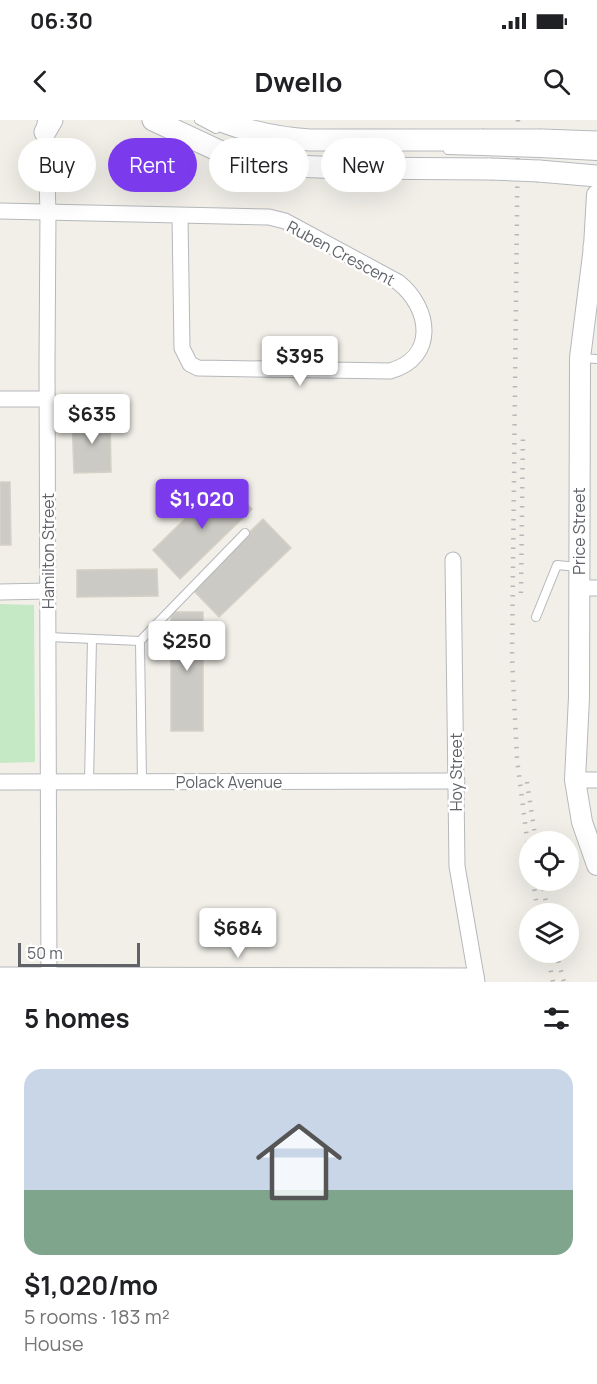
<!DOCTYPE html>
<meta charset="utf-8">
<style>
body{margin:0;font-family:Manrope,sans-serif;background:#f6f6f6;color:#202124;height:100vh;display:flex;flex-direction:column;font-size:22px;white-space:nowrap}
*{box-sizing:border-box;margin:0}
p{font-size:20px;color:#757577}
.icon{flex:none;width:33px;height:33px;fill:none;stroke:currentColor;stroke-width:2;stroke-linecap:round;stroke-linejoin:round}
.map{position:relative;height:862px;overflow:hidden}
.details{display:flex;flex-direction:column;background:#fff;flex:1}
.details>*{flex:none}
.hud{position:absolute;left:18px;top:18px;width:561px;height:54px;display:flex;gap:12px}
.controls{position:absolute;left:519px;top:711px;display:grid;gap:12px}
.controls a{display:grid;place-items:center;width:60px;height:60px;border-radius:50%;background:#fff;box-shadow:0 6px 24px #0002;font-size:30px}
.scale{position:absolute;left:18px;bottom:15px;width:122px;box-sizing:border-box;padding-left:6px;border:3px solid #5f6368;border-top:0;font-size:16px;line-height:21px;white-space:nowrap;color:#5f6368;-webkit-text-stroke:4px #fff;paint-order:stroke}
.price{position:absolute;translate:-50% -51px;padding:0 14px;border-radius:6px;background:#fff;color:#222;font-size:20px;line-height:39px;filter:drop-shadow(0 2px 3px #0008)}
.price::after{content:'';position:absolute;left:50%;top:36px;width:18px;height:14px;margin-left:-9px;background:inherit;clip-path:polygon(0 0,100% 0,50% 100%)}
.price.current{background:#7c3aed;color:#fff}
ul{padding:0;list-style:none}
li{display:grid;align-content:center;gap:12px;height:318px;padding:0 24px}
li+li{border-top:2px solid #e0e0e0}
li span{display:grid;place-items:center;height:186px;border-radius:18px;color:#555}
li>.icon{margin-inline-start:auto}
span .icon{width:108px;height:108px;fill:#fffc;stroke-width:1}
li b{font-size:26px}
h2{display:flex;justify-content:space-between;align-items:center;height:72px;padding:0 24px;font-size:26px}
.pill{padding:0 21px;border-radius:27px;background:#fff;box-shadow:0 6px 24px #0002;font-size:21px;line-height:54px}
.pill.current{background:#7c3aed;color:#fff}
.status{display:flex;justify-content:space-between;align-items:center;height:42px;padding:0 30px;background:#fff;direction:ltr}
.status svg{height:16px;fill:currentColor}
header{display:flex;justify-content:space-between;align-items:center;height:78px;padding:0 24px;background:#fff;font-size:27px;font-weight:700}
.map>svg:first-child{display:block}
</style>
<div class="status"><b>06:30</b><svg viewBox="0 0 49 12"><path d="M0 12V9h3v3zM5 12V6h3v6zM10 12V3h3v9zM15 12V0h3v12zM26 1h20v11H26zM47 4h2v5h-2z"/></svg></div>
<header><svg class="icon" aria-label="back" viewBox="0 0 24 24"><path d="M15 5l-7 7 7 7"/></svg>Dwello<svg class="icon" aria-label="search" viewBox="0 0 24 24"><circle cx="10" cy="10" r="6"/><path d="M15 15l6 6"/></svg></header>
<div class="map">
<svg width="597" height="862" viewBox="0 0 597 862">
<rect width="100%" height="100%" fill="#f1efe8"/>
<polygon fill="#c5e8c5" points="0,484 34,485 35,642 0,643"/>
<g fill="#cccac5" stroke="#d6d1c6" stroke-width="1.5">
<polygon points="110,297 111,352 74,353 72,298"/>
<polygon points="224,361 252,389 180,459 153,430"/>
<polygon points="0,362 10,362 11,425 0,425"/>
<polygon points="263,399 291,428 219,497 192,469"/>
<polygon points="157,449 158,476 77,477 77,450"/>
<rect x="171" y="492" width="32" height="119"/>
</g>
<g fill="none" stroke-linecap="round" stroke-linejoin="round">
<g stroke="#b5b8bc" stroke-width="10">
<g id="service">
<polyline points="199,0 216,9"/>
<polyline points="448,30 482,31"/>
<polyline points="540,33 597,36"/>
<polyline points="581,238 597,239"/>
<polyline points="536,497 557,445 578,447"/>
<polyline points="48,517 140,521"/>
<polyline points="89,662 92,519"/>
<polyline points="142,662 140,521 245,413"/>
</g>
</g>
<g stroke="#b5b8bc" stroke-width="17">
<g id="minor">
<polyline points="45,3 48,91 47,245 49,862"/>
<path d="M0 91 269 97 285 101 398 162C431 188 437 238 390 251L198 248 190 244 182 228 180 96"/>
<polyline points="0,279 48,279"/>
<polyline points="453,440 457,746 477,862"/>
<polyline points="579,468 597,468"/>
<polyline points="0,472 48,471"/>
<polyline points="575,660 597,660"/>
<polyline points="0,662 457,661"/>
<polyline points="0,855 476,856"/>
</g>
</g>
<g stroke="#b5b8bc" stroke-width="22">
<polyline id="tertiary" points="597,75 594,127 580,238 579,577 575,660 582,702 597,745"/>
</g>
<g stroke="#b6babf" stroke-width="23">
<g id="secondary">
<polyline points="153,0 232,37 269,45 343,48 490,49"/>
<path d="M218 0C249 12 277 18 310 20H482"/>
<polyline points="45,12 52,0"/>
<polyline points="542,20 597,22"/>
<polyline points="539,51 597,56"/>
<polyline points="594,127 597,120"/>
</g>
</g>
<use href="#service" stroke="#fff" stroke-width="8"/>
<use href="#minor" stroke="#fff" stroke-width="15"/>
<use href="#tertiary" stroke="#fff" stroke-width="20"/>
<use href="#secondary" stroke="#fff" stroke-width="21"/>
<g stroke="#b6b7b8" stroke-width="4.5" stroke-dasharray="1.5 8" stroke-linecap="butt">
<polyline points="518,0 512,537 517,639 530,742"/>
<polyline points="521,473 523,314"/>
<polyline points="527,662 536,722"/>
<polyline points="533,760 538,794"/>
<polyline points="542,760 548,794"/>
<polyline points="547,832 553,862"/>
<polyline points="556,832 564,862"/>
</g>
<g stroke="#b5b8bc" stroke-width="10" stroke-linecap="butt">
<polyline id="service-bridge" points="482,31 540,33"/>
</g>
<g stroke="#b6babf" stroke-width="23" stroke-linecap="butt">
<g id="secondary-bridge">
<polyline points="482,20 542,20"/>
<polyline points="490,49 539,51"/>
</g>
</g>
<use href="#service-bridge" stroke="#fff" stroke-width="8"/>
<use href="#secondary-bridge" stroke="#fff" stroke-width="21"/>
</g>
<g text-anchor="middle" stroke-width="5" stroke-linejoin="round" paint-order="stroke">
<g font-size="16" fill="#5f6368" stroke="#fff">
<text transform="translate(341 133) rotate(28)" y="6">Ruben Crescent</text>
<text transform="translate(579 411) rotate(-90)" y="6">Price Street</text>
<text transform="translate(48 431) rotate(-90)" y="6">Hamilton Street</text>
<text transform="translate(456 652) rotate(-90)" y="6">Hoy Street</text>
<text x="229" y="668">Polack Avenue</text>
</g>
</g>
</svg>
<div class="controls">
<a><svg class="icon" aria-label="locate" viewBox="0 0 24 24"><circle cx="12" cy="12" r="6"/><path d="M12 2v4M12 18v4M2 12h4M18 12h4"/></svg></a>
<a><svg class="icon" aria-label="layers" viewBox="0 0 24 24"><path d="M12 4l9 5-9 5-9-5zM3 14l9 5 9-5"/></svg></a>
</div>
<div class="scale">50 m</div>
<b class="price" style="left:300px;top:267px">$395</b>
<b class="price" style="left:92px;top:325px">$635</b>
<b class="price current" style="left:202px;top:410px">$1,020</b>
<b class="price" style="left:187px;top:552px">$250</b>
<b class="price" style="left:238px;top:839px">$684</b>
<div class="hud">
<a class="pill">Buy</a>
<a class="pill current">Rent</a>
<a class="pill">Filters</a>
<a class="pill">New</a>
</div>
</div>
<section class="details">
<h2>5 homes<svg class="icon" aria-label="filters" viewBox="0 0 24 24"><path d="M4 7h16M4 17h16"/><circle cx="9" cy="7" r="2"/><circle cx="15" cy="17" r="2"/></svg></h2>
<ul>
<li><span style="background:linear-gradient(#c9d6e8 65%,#7fa58c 0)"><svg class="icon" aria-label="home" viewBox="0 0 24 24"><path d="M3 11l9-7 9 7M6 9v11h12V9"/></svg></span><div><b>$1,020/mo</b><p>5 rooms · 183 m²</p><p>House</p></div></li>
</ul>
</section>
